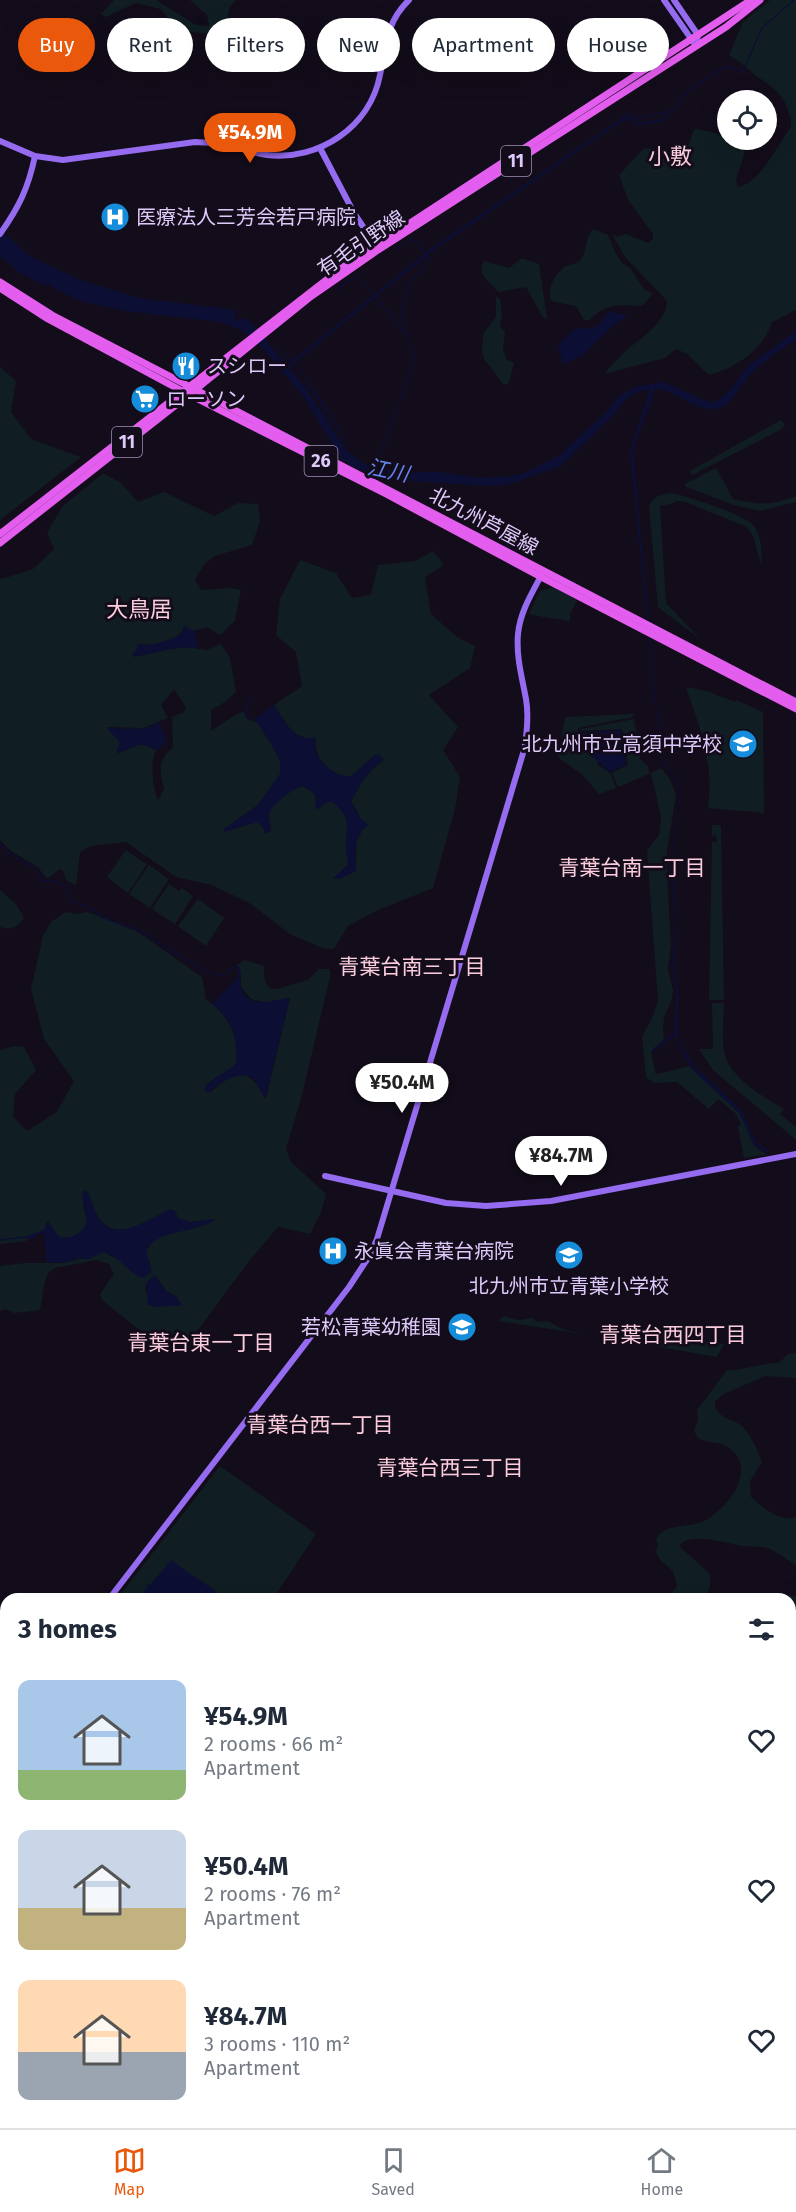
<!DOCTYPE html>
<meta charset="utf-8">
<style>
body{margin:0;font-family:"Fira Sans","Noto Sans JP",sans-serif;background:#f2f2f3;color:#1f2937;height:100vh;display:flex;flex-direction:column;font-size:22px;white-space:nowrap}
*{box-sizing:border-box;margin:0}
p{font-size:20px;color:#747a83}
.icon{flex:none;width:33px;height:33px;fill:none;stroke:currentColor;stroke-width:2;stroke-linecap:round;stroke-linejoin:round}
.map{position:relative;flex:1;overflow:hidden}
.details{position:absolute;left:0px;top:1593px;width:796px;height:536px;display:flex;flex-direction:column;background:#fff;border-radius:18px 18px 0 0;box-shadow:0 6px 24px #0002}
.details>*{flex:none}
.hud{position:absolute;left:18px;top:18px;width:760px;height:54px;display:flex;gap:12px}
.fabs{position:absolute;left:717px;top:90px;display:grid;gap:12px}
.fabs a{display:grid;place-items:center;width:60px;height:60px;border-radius:50%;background:#fff;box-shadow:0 6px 24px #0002;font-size:30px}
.price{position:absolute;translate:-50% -51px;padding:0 14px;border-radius:21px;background:#fff;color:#222;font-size:20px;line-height:39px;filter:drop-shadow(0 2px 3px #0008)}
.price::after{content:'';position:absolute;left:50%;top:36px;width:18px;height:14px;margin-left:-9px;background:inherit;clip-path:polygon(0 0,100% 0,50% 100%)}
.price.active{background:#ea580c;color:#fff}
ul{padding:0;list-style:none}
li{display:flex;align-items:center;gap:18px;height:150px;padding:0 18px}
li span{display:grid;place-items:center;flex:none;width:168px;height:120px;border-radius:12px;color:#555}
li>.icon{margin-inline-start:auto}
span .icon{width:72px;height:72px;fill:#fffc;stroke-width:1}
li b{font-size:26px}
h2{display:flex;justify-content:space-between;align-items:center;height:72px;padding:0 18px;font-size:26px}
.chip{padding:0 21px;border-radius:27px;background:#fff;box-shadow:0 6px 24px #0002;font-size:21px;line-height:54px}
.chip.active{background:#ea580c;color:#fff}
.menu{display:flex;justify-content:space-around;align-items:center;height:84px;border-top:2px solid #e0e1e3;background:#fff;font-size:16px;color:#747a83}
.menu a{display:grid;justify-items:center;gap:3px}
.menu .active{color:#ea580c}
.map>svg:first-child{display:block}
</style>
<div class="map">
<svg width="796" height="2128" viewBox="0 0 796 2128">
<rect width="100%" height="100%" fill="#130c1a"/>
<g fill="#101e23" fill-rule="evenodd">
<polygon points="114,0 156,0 196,25 209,26 207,15 190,0 236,0 230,7 226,23 212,34 181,31 160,9 136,3 106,17 101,14"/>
<path d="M770 0H796V310L772 322C764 349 735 369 709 375L687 354 676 349 665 358 604 374C611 366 619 357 627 350 642 337 666 323 667 301L625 257 612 234 618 237 626 234 648 243 653 239V234L628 200 619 175 643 149 654 148 678 164C686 156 690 140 694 129 715 130 730 139 745 151L736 180 738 187C759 184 778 145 790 128 792 122 791 119 789 114 784 93 771 87 755 75 747 68 739 61 729 55L743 22Z"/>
<path d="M593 229 608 235 615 252 621 262 630 268 644 289 653 294 642 306C621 305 605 303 590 320H584L576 306 551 301C547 286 554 277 565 266 593 261 579 248 593 229Z"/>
<path d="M522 258 539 264 547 319H545L542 316 526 287 499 292C489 282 476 274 484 261L509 268Z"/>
<polygon points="496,296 500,299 502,314 500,326 505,332 503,349 507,360 514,363 509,383 504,385 484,359 482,352 483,334 496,317"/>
<polygon points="0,367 16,381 11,412 31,439 81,457 0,520"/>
<polygon points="781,420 785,425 780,430 692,475 690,471"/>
<path d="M716 468 733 499C762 505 768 506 796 496V502L760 511 734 505 730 504 731 502 729 503 686 487 685 484Z"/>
<path d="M103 473 121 483 138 502 164 492 214 516 238 503 258 504 260 521 252 545 215 556 205 563 195 580 201 590 231 588 241 590 235 621 220 635 207 627 193 631 185 626C179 642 152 647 139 644L134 657 168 649 188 647 207 650 221 644 230 658 236 692 225 702 211 710V731L238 713 244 712 247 719 258 723 273 747 280 760V774L258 805 224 829 227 831 257 822 263 827 265 833C267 826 267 816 271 809 276 801 294 787 303 786L315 794 317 809 327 802H332C351 816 347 824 346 845 346 851 348 858 348 865L342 870 339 879 356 871V842L364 827 357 811 351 802C359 785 368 770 384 760L378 754 350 777C332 776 313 759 316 740 291 737 288 726 274 705L302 686 296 652 276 635 280 599 300 560 336 573 352 598 371 595 378 565 415 561 433 551 444 565 425 577 431 614 457 637 475 646 470 668 429 695 458 727 443 750 460 777 455 809 433 888 376 911 348 926 334 949 322 948 290 934 251 904 212 885 176 877 126 842 91 846 80 852 76 885 66 880 63 871 60 869 50 877 46 878 38 867 11 851 0 840V578L2 579 33 569 54 549 47 533 62 507ZM174 689 186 707 184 712 172 717 173 747C156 762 160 769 164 789L158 800C153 790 149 758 157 750L141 744 118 753 116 751 120 746 119 739 106 727 144 728 168 718 161 705Z"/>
<path d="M672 493C687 496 742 514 752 524 761 534 763 553 761 565L754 538 747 527 686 502 676 501 674 503 660 506 666 603 701 640 658 607 649 507C653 496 661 494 672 493Z"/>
<polygon points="553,587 577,600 570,614 570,621 531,615 529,613 540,591"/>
<path d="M686 687 707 691 735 702 736 700 763 712 764 813 708 808C714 762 700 729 686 687Z"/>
<polygon points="634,714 633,717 578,728 577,743 598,761 597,764 610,773 616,788 599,794 583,775 560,759 558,756 565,717"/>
<polygon points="634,719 640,759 648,766 649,774 618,787 612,773 628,765 622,729 581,731 581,729"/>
<path d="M661 768 669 778 676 794 666 858 671 944 668 969 673 991 672 999 664 1017 663 1028 664 1039 651 1051 655 1071 657 1074 689 1066 739 1113C750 1129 747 1147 768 1154L744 1158 738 1127 741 1125 736 1114 718 1099 709 1109 677 1082 654 1083 646 1077 642 1036 651 1021 658 1001 647 851 659 835 661 817 651 773Z"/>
<polygon points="712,825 719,825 721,827 724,1000 709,1000 712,842 717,842 716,835 712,836"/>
<polygon points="125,851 127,851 147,864 128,893 107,877"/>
<polygon points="149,865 169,879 150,908 129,894"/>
<polygon points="169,884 179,891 182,888 193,896 175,924 152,909"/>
<path d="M0 890 16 904 24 918C17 928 11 930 0 927Z"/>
<polygon points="198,899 224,918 206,946 178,926"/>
<path d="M66 912 75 914 88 912 138 932 202 977 206 1000C224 1010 246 1042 236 1064 230 1074 211 1076 204 1090L211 1092C236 1068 249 1068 266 1098L290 998 266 1003 251 999 241 987 240 968 237 965 245 960 264 966C264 975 263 981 270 988L277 989 308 980 319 969H330V977L301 1099 286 1149 291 1162 326 1194 321 1212 310 1234 278 1227 249 1261 187 1345 163 1329 152 1340 102 1300 100 1294 114 1274 109 1264 96 1260 55 1268 49 1272 45 1281 40 1310 14 1313 5 1309 0 1311V1266L26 1263H64L104 1252 124 1263 151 1267 146 1252C156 1226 197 1234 216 1219L190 1222 178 1218 175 1211 168 1210C163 1215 157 1216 151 1219 118 1240 97 1230 88 1193L83 1203 87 1222C83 1234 71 1240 59 1237L47 1222 44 1230 29 1237 26 1241 0 1244V1050L15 1046 24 1047 36 1070 15 1094 13 1116 27 1131 57 1112 74 1081 44 1039 31 989 43 936 51 922ZM156 1276 166 1291 177 1297 180 1306 171 1305 155 1307 147 1302 148 1298 145 1287Z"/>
<path d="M712 1003H724C724 1019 721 1039 725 1055 731 1078 765 1098 784 1109L780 1114 796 1127V1140L713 1070 699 1049H713Z"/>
<polygon points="504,1316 519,1320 532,1318 538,1322 548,1321 562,1329 583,1334 498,1321"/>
<polygon points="642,1330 724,1344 717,1357 637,1343 636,1341"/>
<path d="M796 1353V1378L765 1376 724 1394 715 1401C714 1420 734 1417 744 1428 752 1438 757 1449 762 1462L750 1481 751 1497C763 1507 779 1523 796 1517V1565C787 1560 777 1551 767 1548 760 1546 751 1547 743 1546 727 1544 690 1531 679 1546L709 1573C713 1582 708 1590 705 1599H667L677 1586 673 1571 660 1560 655 1551 658 1546 656 1539C665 1522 690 1529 706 1520 729 1507 758 1469 729 1448 720 1441 708 1444 698 1438L694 1431 698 1420 697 1410 727 1370C745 1370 761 1363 779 1363L788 1354Z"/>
<polygon points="220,1466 316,1534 273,1599 117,1599"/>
<polygon points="747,1593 796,1596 796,1891 790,1887 790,1599 729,1599"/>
<polygon points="791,1944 796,1959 796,2093 790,2092"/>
</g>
<g fill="#0c0f33">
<path d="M629 113 637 123 662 119 670 113 671 114 661 122 635 125 629 116 433 251 294 363 319 396 350 446 364 456 349 446 301 374 293 364 289 368 306 388 347 451 366 465H376L397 472H439L481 478 510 476 524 473 560 455 609 409 619 396 634 387 664 382 704 400 711 402 718 400 730 390 748 366 796 331V340C781 349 764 361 751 374 738 386 732 410 711 409 692 409 676 390 655 389L633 450 657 711 661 728 659 744 661 756 673 774 681 793 672 858 676 927 673 968 678 988V1040L694 1066 741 1110 757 1144 769 1150 768 1153 754 1145 739 1112 701 1078 686 1060 676 1037 674 1036 653 1053 652 1051 675 1032 676 990 671 966 675 926 670 865 680 793 672 775 660 757 658 747H653L652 745 658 744 660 732 656 712 630 450 650 389 635 393 624 401 613 416 561 466 507 485 485 486 397 480 379 477 351 466 342 460 303 396 261 347 241 330 220 322 125 311 80 301 57 290 0 253V230L30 256 80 280 139 298 236 310 234 319H248L288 366 291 363 272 339 292 361 432 248Z"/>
<polygon points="609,311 628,316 615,324 582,356 563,365 558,345 574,329 592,328 598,325"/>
<path d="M184 625 189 629 195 631 198 649C176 643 154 656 132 656L139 644C153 647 169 641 182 633Z"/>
<path d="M254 693C252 702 239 714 253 720L274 705C284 720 295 744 315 737 316 740 315 744 315 747 315 762 336 776 350 777L375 755 378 754 384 760C368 769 359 786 351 802L360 818 369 825C352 835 355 854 356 871L339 879 333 878 348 865C348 858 345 851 346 845 347 824 351 816 332 802H327L317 810 315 808 317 799 315 794 303 786C294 787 270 806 269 815 269 819 271 825 271 830L268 833 265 834 263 827 257 822 224 832V829L258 805 280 774V760L273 747 258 723 245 716V707Z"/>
<path d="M169 718 159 722 167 741 157 750 141 744 117 753 120 743 106 727C112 729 140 729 146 728 154 726 162 720 169 718Z"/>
<polygon points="621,730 623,748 620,749 621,753 624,753 626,765 609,772 580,745 588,742 588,736 614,735 617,757 615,733 586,735 586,741 578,743 579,733"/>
<path d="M237 965 241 972C242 977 239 980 240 986 249 1012 273 999 290 998L265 1099 253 1078C236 1070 221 1083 208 1093L204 1090C212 1076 227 1074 236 1063 238 1039 232 1018 212 1004L239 976 236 967 220 977 204 971 220 975Z"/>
<path d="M86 1190C92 1198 94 1211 100 1220 116 1245 154 1215 171 1209L175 1211 178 1218 190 1222 216 1219C197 1234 156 1228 146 1252L152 1272 143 1278C128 1273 120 1257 104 1252L89 1259H75L64 1263 46 1262 44 1233 39 1234 32 1239 24 1237 44 1230 48 1221 59 1237C71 1240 83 1233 87 1222L82 1195 83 1191Z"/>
<polygon points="154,1275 166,1291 177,1297 182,1305 155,1307 147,1304 148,1298 146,1283"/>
<polygon points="171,1560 227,1599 137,1599 148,1587 146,1584 150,1585"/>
<polygon points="622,2122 714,2122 718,2124 719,2123 723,2123 723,2128 621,2128"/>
</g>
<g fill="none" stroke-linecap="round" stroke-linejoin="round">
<g stroke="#0c0f33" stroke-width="1.5">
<polyline points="624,120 673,111 690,89 725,67 743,71 762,28 794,0"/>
<polyline points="397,249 413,238 430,259 408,285 401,314 407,336"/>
<polyline points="363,282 405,333"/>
<polyline points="336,290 357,276"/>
<polyline points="399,403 415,358 409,340"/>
<polyline points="379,456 398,407"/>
<polyline points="0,844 7,852 35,868 40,879 44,881 53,880 65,886 71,902 87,906 109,920 138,930 206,972"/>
<polyline points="0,1240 25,1237"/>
<polyline points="355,2128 355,2122"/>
</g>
<polyline stroke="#0c0f33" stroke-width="9" points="0,250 21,268 45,281"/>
<g stroke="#956bf0" stroke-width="6">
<polyline points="664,0 694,43"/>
<polyline points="674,0 698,35 696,46"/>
<path d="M0 141 35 156 63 160 195 142C208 143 220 143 232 146 244 149 255 154 267 155 319 161 370 127 380 75 386 46 386 22 409 0"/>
<polyline points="320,148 354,213 378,249"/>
<path d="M0 234C19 207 28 189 35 156"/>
<polyline points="325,1176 446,1203 486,1206 551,1201 796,1154"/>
<path d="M109 1599 349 1287 370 1255 377 1239 524 750C527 733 529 716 526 699 522 677 516 657 518 634 520 612 532 593 542 574"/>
<polyline points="0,1742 6,1734"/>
<polyline points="0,1782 6,1786"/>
<polyline points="0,1789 6,1793"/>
<polyline points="0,1997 6,2001"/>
<polyline points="790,2099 796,2100"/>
<polyline points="790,2104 796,2105"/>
<polyline points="196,2122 204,2128"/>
<polyline points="323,2128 327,2122"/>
</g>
<g stroke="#e35def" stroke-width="7">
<polyline points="0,282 52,315 796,702"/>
<polyline points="0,288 48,319 182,391 388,495 541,577 796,709"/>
<polyline points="0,534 343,267 751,0"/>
<polyline points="0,543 190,394 309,298 378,250 726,27 760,0"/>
</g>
</g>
<defs>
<g id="hospital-disc" transform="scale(1.5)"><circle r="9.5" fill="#168dda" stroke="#130c1a"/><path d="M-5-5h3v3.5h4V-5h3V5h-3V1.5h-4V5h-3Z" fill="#fff"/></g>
<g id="restaurant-disc" transform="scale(1.5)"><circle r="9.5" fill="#168dda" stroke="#130c1a"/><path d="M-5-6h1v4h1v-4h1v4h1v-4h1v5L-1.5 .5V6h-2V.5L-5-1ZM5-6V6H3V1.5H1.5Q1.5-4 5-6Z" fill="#fff"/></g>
<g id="supermarket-disc" transform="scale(1.5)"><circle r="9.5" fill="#168dda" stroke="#130c1a"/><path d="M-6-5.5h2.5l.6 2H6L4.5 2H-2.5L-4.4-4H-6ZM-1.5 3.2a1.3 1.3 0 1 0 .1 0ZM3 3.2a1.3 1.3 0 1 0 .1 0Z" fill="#fff"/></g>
<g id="school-disc" transform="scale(1.5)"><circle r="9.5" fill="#168dda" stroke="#130c1a"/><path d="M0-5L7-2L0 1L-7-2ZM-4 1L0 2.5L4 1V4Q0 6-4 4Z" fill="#fff"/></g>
</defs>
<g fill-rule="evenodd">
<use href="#hospital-disc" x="115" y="217"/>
<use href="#restaurant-disc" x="186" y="366"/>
<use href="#supermarket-disc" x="145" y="399"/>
<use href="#school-disc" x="743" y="744"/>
<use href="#hospital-disc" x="333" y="1251"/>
<use href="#school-disc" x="569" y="1255"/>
<use href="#school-disc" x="462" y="1327"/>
</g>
<g text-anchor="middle" stroke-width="6" stroke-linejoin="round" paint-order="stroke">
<g fill="#130c1a" stroke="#a191b7" stroke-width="1.5">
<rect x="501" y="146" width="30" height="30" rx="4.5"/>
<rect x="112" y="427" width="30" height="30" rx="4.5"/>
<rect x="304.5" y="446" width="33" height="30" rx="4.5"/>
</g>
<g font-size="18" font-weight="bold" fill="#decafa">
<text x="516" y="167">11</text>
<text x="127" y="448">11</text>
<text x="321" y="467">26</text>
</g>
<g font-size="20" fill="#decafa" stroke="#130c1a" text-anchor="start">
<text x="136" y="224">医療法人三芳会若戸病院</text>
<text x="207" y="373">スシロー</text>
<text x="166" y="406">ローソン</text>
<text x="722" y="751" text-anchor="end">北九州市立高須中学校</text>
<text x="354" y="1258">永眞会青葉台病院</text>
<text x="569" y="1293" text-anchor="middle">北九州市立青葉小学校</text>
<text x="441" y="1334" text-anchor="end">若松青葉幼稚園</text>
</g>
<g font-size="20" fill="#decafa" stroke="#130c1a">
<text transform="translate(361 243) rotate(-34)" y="7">有毛引野線</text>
<text transform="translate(484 521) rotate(28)" y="7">北九州芦屋線</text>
</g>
<g font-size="21" font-style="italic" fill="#6385ef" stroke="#130c1a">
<text transform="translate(388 471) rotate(11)" y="7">江川</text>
</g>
<g font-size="21" fill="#faccdc" stroke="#130c1a">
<text x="632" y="875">青葉台南一丁目</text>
<text x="412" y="974">青葉台南三丁目</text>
<text x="673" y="1342">青葉台西四丁目</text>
<text x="201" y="1350">青葉台東一丁目</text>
<text x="320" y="1432">青葉台西一丁目</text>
<text x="450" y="1475">青葉台西三丁目</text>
</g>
<g font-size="22" fill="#faccdc" stroke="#130c1a">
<text x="670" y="164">小敷</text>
<text x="139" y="617">大鳥居</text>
</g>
</g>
</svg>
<div class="fabs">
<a><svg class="icon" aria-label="locate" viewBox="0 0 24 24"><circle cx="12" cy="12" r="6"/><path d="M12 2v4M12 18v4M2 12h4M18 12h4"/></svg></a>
</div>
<b class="price active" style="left:250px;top:164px">¥54.9M</b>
<b class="price" style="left:402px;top:1114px">¥50.4M</b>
<b class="price" style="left:561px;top:1187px">¥84.7M</b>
<div class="hud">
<a class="chip active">Buy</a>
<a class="chip">Rent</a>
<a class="chip">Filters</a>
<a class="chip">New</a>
<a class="chip">Apartment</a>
<a class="chip">House</a>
</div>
<section class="details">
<h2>3 homes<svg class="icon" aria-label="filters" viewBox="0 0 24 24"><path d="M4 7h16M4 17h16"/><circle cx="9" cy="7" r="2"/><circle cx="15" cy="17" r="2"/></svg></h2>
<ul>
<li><span style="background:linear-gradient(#a9c7e8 75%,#8fb573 0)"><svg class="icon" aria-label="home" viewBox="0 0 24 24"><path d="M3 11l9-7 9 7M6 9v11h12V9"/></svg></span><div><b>¥54.9M</b><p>2 rooms · 66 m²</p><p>Apartment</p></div><svg class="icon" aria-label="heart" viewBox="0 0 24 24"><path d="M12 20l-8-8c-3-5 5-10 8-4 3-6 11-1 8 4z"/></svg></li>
<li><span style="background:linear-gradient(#c9d6e8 65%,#c2b280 0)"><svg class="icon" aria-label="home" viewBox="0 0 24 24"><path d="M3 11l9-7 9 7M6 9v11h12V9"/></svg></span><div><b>¥50.4M</b><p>2 rooms · 76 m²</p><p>Apartment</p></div><svg class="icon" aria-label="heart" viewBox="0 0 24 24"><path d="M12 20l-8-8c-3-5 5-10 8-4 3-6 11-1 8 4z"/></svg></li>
<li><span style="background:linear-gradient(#ffd9b3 60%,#9aa5b1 0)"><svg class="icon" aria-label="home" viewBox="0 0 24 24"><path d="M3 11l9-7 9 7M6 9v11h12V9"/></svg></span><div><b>¥84.7M</b><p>3 rooms · 110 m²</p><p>Apartment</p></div><svg class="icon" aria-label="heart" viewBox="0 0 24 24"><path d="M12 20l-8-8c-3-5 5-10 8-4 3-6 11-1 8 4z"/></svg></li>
</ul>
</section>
</div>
<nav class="menu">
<a class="active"><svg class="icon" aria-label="map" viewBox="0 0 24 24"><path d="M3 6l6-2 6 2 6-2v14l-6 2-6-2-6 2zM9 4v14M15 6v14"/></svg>Map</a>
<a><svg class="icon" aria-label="saved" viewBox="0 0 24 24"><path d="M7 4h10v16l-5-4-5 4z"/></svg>Saved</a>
<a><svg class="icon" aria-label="home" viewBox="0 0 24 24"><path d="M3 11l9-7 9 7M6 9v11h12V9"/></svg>Home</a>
</nav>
